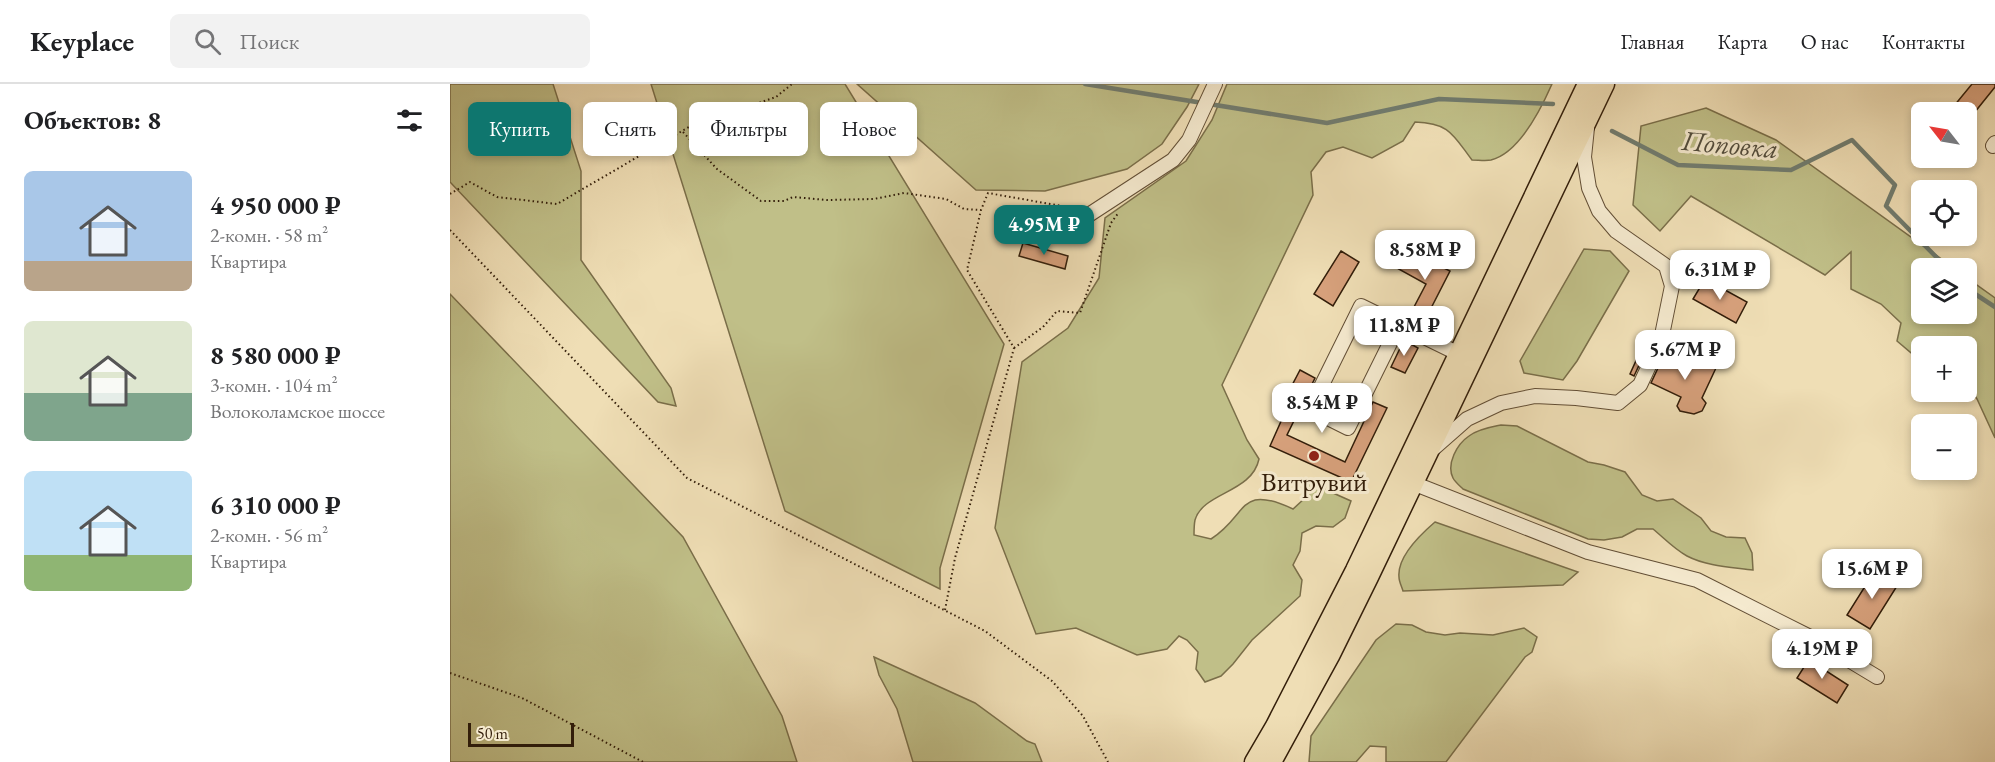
<!DOCTYPE html>
<html lang="ru">
<meta charset="utf-8">
<style>
body{margin:0;font-family:"EB Garamond",serif;background:#f2f2f2;color:#202124;height:100vh;display:flex;flex-direction:column;font-size:22px;white-space:nowrap}
*{box-sizing:border-box;margin:0}
p{font-size:20px;color:#757577}
.icon{flex:none;width:33px;height:33px;fill:none;stroke:currentColor;stroke-width:2;stroke-linecap:round;stroke-linejoin:round}
.map{position:relative;flex:1;overflow:hidden}
.drawer{display:flex;flex-direction:column;background:#fff;width:450px}
.drawer>*{flex:none}
.banner{position:absolute;left:18px;top:18px;width:570px;height:54px;display:flex;gap:12px}
.needle{width:39px;rotate:301deg}
.buttons{position:absolute;left:1461px;top:18px;display:grid;gap:12px}
.buttons a{display:grid;place-items:center;width:66px;height:66px;border-radius:9px;background:#fff;box-shadow:0 3px 9px #0003;font-size:30px}
.scale{position:absolute;left:18px;bottom:15px;width:106px;box-sizing:border-box;padding-left:6px;border:3px solid #331e0a;border-top:0;font-size:16px;line-height:21px;white-space:nowrap;color:#331e0a;-webkit-text-stroke:4px #f5eacf;paint-order:stroke}
.price{position:absolute;translate:-50% -51px;padding:0 14px;border-radius:12px;background:#fff;color:#222;font-size:20px;line-height:39px;filter:drop-shadow(0 2px 3px #0008)}
.price::after{content:'';position:absolute;left:50%;top:36px;width:18px;height:14px;margin-left:-9px;background:inherit;clip-path:polygon(0 0,100% 0,50% 100%)}
.price.active{background:#0f766e;color:#fff}
ul{padding:0;list-style:none}
li{display:flex;align-items:center;gap:18px;height:150px;padding:0 24px}
li span{display:grid;place-items:center;flex:none;width:168px;height:120px;border-radius:9px;color:#555}
li>.icon{margin-inline-start:auto}
span .icon{width:72px;height:72px;fill:#fffc;stroke-width:1}
li b{font-size:26px}
h2{display:flex;justify-content:space-between;align-items:center;height:72px;padding:0 24px;font-size:26px}
.tag{padding:0 21px;border-radius:9px;background:#fff;box-shadow:0 3px 9px #0003;font-size:21px;line-height:54px}
.tag.active{background:#0f766e;color:#fff}
header{display:flex;align-items:center;gap:36px;box-sizing:border-box;height:84px;padding:0 30px;background:#fff;border-bottom:2px solid #e0e0e0}
header strong{font-size:28px}
nav{display:flex;gap:33px;margin-inline-start:auto;font-size:21px}
.search{width:420px;height:54px;background:#f2f2f2;display:flex;align-items:center;gap:15px;box-sizing:border-box;padding:0 21px;border-radius:9px;color:#757577;font-size:22px}
main{display:flex;flex:1;min-height:0}
.map>svg:first-child{display:block}
</style>
<header>
<strong>Keyplace</strong>
<div class="search"><svg class="icon" aria-label="search" viewBox="0 0 24 24"><circle cx="10" cy="10" r="6"/><path d="M15 15l6 6"/></svg>Поиск</div>
<nav><a>Главная</a><a>Карта</a><a>О нас</a><a>Контакты</a></nav>
</header>
<main>
<section class="drawer">
<h2>Объектов: 8<svg class="icon" aria-label="filters" viewBox="0 0 24 24"><path d="M4 7h16M4 17h16"/><circle cx="9" cy="7" r="2"/><circle cx="15" cy="17" r="2"/></svg></h2>
<ul>
<li><span style="background:linear-gradient(#a9c7e8 75%,#b9a48a 0)"><svg class="icon" aria-label="home" viewBox="0 0 24 24"><path d="M3 11l9-7 9 7M6 9v11h12V9"/></svg></span><div><b>4 950 000 ₽</b><p>2-комн. · 58 m²</p><p>Квартира</p></div></li>
<li><span style="background:linear-gradient(#dfe7d0 60%,#7fa58c 0)"><svg class="icon" aria-label="home" viewBox="0 0 24 24"><path d="M3 11l9-7 9 7M6 9v11h12V9"/></svg></span><div><b>8 580 000 ₽</b><p>3-комн. · 104 m²</p><p>Волоколамское шоссе</p></div></li>
<li><span style="background:linear-gradient(#bfe0f5 70%,#8fb573 0)"><svg class="icon" aria-label="home" viewBox="0 0 24 24"><path d="M3 11l9-7 9 7M6 9v11h12V9"/></svg></span><div><b>6 310 000 ₽</b><p>2-комн. · 56 m²</p><p>Квартира</p></div></li>
</ul>
</section>
<div class="map">
<svg width="1545" height="678" viewBox="0 0 1545 678">
<rect width="100%" height="100%" fill="#efdeb5"/>
<filter id="stains"><feTurbulence type="fractalNoise" baseFrequency=".00333" numOctaves="4"/><feColorMatrix values="0 0 0 0 .2 0 0 0 0 .09 0 0 0 0 .02 0 0 0 .5 -.17"/></filter>
<radialGradient id="worn" r=".72"><stop offset=".6" stop-color="#630" stop-opacity="0"/><stop offset="1" stop-color="#630" stop-opacity=".3"/></radialGradient>
<g fill="#c0bf88" stroke="#7a6e49" stroke-width="1.5">
<polygon points="0,0 103,0 131,87 131,176 221,304 226,322 208,318 0,98"/>
<polygon points="201,0 395,0 554,260 490,484 490,505 335,427"/>
<polygon points="407,0 749,0 737,23 712,60 677,85 595,107 526,106"/>
<path d="M777 0H1102C1091 25 1069 69 1041 76 1036 77 1028 76 1022 76 1003 51 1000 39 965 38L953 57 922 74 893 63 876 68 861 88 863 111 772 301 797 356 809 375C802 409 753 408 745 436 744 441 744 446 744 451L761 455C799 431 787 399 843 425L855 414 856 397 901 417 895 434 883 443 866 442 852 449 850 467 843 481 852 496 850 512 802 556 783 580 771 592 755 598 746 585 748 568 737 556 729 552 717 565 687 571 626 544 586 550 545 444 572 278 618 244 649 194 655 134 736 77 762 36Z"/>
<polygon points="1256,24 1326,56 1504,184 1472,184 1472,230 1516,230 1517,194 1545,214 1545,354 1527,315 1517,301 1516,262 1472,262 1471,275 1466,273 1447,257 1451,239 1431,220 1401,205 1401,168 1375,191 1241,112 1210,147 1183,121 1191,42"/>
<polygon points="1134,165 1160,167 1179,187 1127,277 1113,296 1074,289 1070,277"/>
<polygon points="0,210 233,453 332,632 347,678 0,678"/>
<path d="M1051 341 1067 342 1138 378 1154 381 1175 388 1192 411 1207 417 1223 415 1251 434 1261 447 1276 453 1295 454 1302 469 1303 486C1281 483 1256 482 1237 472 1224 465 1214 454 1203 445H1187L1172 453 1154 456 1138 455 1013 405C1010 402 1005 398 1003 394 996 380 1007 360 1019 352 1028 345 1041 343 1051 341Z"/>
<path d="M985 438 1128 488 1113 501 953 507C952 503 949 498 949 493 947 473 971 450 985 438Z"/>
<polygon points="946,540 962,541 976,548 995,551 1010,549 1043,551 1074,544 1087,553 1082,568 1075,573 996,678 936,678 936,663 920,662 906,678 859,678 861,652 926,556"/>
<polygon points="424,573 525,619 577,657 585,660 592,678 463,678 447,625 429,591"/>
</g>
<g fill="none" stroke-linecap="round" stroke-linejoin="round">
<g stroke="#717c6f" stroke-width="4.5">
<polyline points="635,0 877,39 989,15 1103,20"/>
<polyline points="1162,47 1228,81 1341,86 1402,56 1445,101 1436,122 1497,184"/>
<polyline points="1516,204 1545,223"/>
</g>
</g>
<g fill="#d6a07b" stroke="#331e0a" stroke-width="1.5">
<polygon points="1522,0 1545,0 1545,3 1516,39 1516,28 1499,28"/>
<polygon points="573,159 618,172 615,185 569,172"/>
<polygon points="891,167 909,178 883,222 864,210"/>
<polygon points="952,169 978,184 982,178 1000,187 977,232 963,225 976,200 945,183"/>
<polygon points="1255,195 1297,218 1286,239 1243,215"/>
<polygon points="954,256 968,264 955,289 941,283"/>
<polygon points="1195,257 1199,260 1184,292 1180,290"/>
<polygon points="1216,267 1246,281 1248,276 1266,284 1252,314 1256,319 1252,327 1244,330 1230,327 1227,322 1231,313 1201,299"/>
<polygon points="850,286 865,294 837,351 895,378 923,318 937,324 901,398 820,362 832,335 826,332"/>
<polygon points="1424,488 1447,502 1420,545 1397,531"/>
<polygon points="1361,572 1375,581 1373,585 1398,601 1387,619 1347,594"/>
</g>
<g fill="none" stroke-linecap="round" stroke-linejoin="round">
<g stroke="#624e35" stroke-width="16">
<g id="minor">
<polyline points="1543,62 1545,59"/>
<polyline points="634,134 723,76 739,56 765,0"/>
<polyline points="949,241 898,344 860,325 911,222 1009,270"/>
<polyline points="984,364 1017,335 1051,319 1085,312 1126,314 1168,319 1190,301 1211,256 1222,202 1216,182 1166,147 1149,127 1139,104 1134,73 1137,44"/>
<polyline points="955,396 1138,468 1247,496 1364,555 1427,593"/>
</g>
</g>
<g stroke="#331e0a" stroke-width="21">
<g id="major">
<polyline points="804,678 825,642 905,486 1137,0"/>
<polyline points="822,678 880,572 919,493 1155,0"/>
</g>
</g>
<g stroke="#331e0a" stroke-width="2" stroke-dasharray="1.5 3" stroke-linecap="butt">
<polyline points="233,48 267,85 311,117 334,117 343,113 377,116 424,115 454,109 496,115 514,125 531,126"/>
<polyline points="0,110 20,98 47,113 107,120 239,43 326,13 342,0"/>
<polyline points="0,146 237,394 535,547 602,597 633,632 658,678"/>
<polyline points="564,264 593,243 607,227 630,229 661,139 669,128"/>
<polyline points="495,526 505,474 564,264 517,186 531,126 538,109 623,124"/>
<polyline points="0,589 72,614 193,678"/>
</g>
<use href="#minor" stroke="#f5eacf" stroke-width="14"/>
<use href="#major" stroke="#efdeb5" stroke-width="18"/>
</g>
<circle fill="#8f2418" stroke="#f5eacf" stroke-width="2" cx="864" cy="372" r="6"/>
<g text-anchor="middle" stroke-width="6" stroke-linejoin="round" paint-order="stroke">
<g font-size="27" fill="#331e0a" stroke="#f5eacf">
<text x="864" y="407">Витрувий</text>
</g>
<g font-size="28" font-style="italic" fill="#524d3d" stroke="#f5eacf">
<text transform="translate(1280 60) rotate(5)" y="10">Поповка</text>
</g>
</g>
<rect width="100%" height="100%" filter="url(#stains)"/>
<rect width="100%" height="100%" fill="url(#worn)"/>
</svg>
<div class="buttons">
<a><svg class="needle" viewBox="-14 -14 28 28"><path d="M0-13l5 13h-10z" fill="#e53935"/><path d="M0 13l5-13h-10z" fill="#757577"/></svg></a>
<a><svg class="icon" aria-label="locate" viewBox="0 0 24 24"><circle cx="12" cy="12" r="6"/><path d="M12 2v4M12 18v4M2 12h4M18 12h4"/></svg></a>
<a><svg class="icon" aria-label="layers" viewBox="0 0 24 24"><path d="M12 4l9 5-9 5-9-5zM3 14l9 5 9-5"/></svg></a>
<a>+</a>
<a>−</a>
</div>
<div class="scale">50 m</div>
<b class="price active" style="left:594px;top:172px">4.95M ₽</b>
<b class="price" style="left:975px;top:197px">8.58M ₽</b>
<b class="price" style="left:1270px;top:217px">6.31M ₽</b>
<b class="price" style="left:954px;top:273px">11.8M ₽</b>
<b class="price" style="left:1235px;top:297px">5.67M ₽</b>
<b class="price" style="left:872px;top:350px">8.54M ₽</b>
<b class="price" style="left:1422px;top:516px">15.6M ₽</b>
<b class="price" style="left:1372px;top:596px">4.19M ₽</b>
<div class="banner">
<a class="tag active">Купить</a>
<a class="tag">Снять</a>
<a class="tag">Фильтры</a>
<a class="tag">Новое</a>
</div>
</div>
</main>
